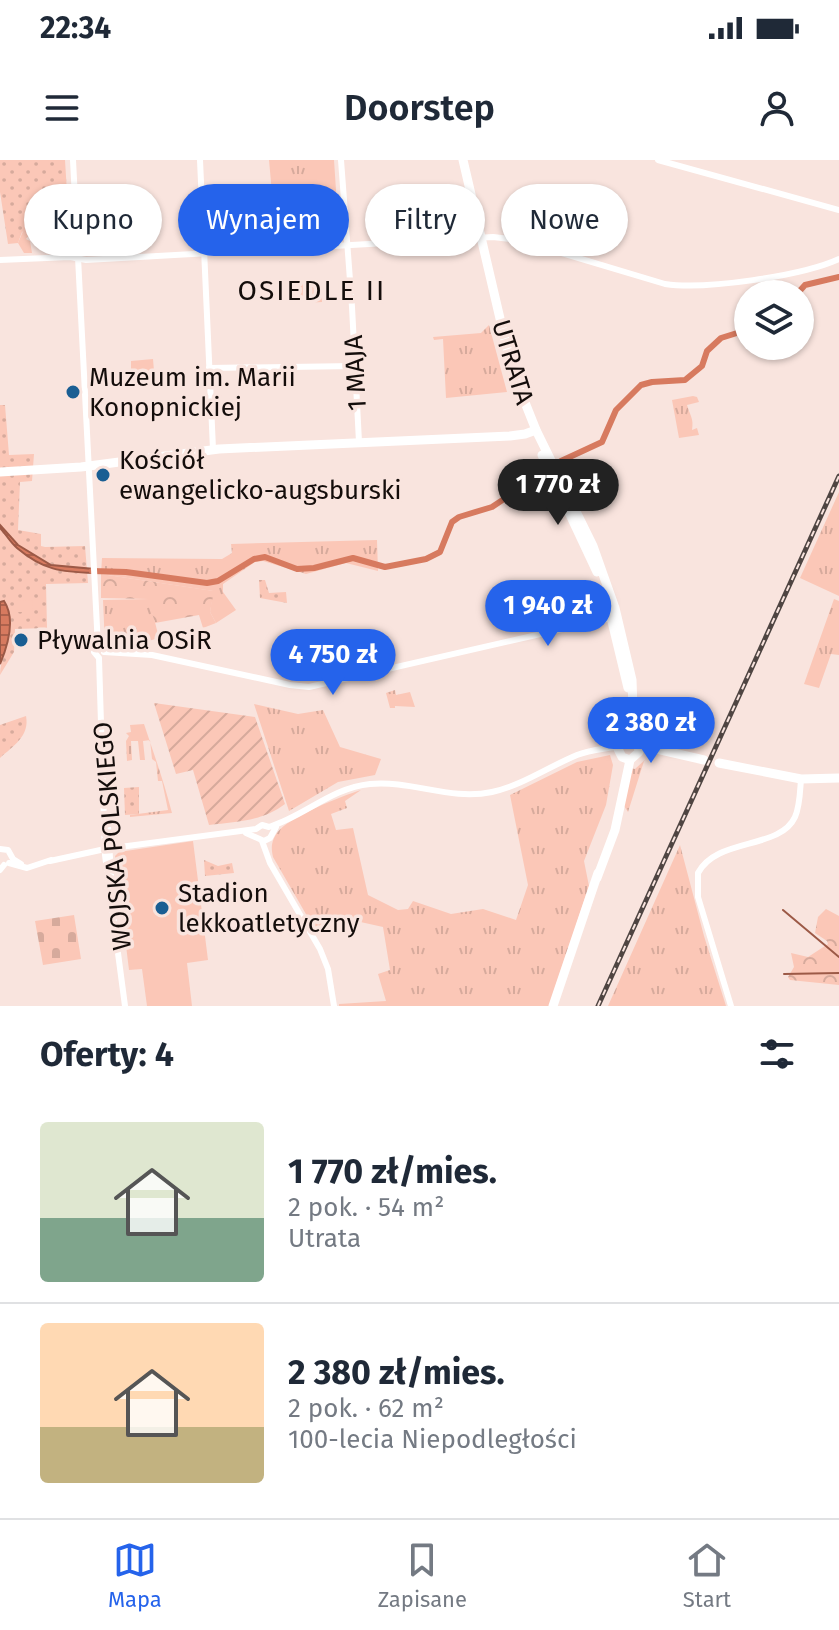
<!DOCTYPE html>
<html lang="pl">
<meta charset="utf-8">
<style>
body{margin:0;font-family:"Fira Sans",sans-serif;background:#f2f2f3;color:#1f2937;height:100vh;display:flex;flex-direction:column;font-size:30px;white-space:nowrap}
*{box-sizing:border-box;margin:0}
p{font-size:26px;color:#747a83}
.icon{flex:none;width:44px;height:44px;fill:none;stroke:currentColor;stroke-width:2;stroke-linecap:round;stroke-linejoin:round}
.map{position:relative;height:846px;overflow:hidden}
.panel{display:flex;flex-direction:column;background:#fff;flex:1}
.panel>*{flex:none}
.banner{position:absolute;left:24px;top:24px;width:792px;height:72px;display:flex;gap:16px}
.controls{position:absolute;left:734px;top:120px;display:grid;gap:16px}
.controls a{display:grid;place-items:center;width:80px;height:80px;border-radius:50%;background:#fff;box-shadow:0 2px 6px #0004;font-size:40px}
.price{position:absolute;translate:-50% -68px;padding:0 18px;border-radius:28px;background:#2563eb;color:#fff;font-size:26px;line-height:52px;filter:drop-shadow(0 2px 4px #0008)}
.price::after{content:'';position:absolute;left:50%;top:48px;width:24px;height:18px;margin-left:-12px;background:inherit;clip-path:polygon(0 0,100% 0,50% 100%)}
.price.active{background:#222;color:#fff}
ul{padding:0;list-style:none}
li{display:flex;align-items:center;gap:24px;height:200px;padding:0 40px}
li+li{border-top:2px solid #e0e1e3}
li span{display:grid;place-items:center;flex:none;width:224px;height:160px;border-radius:8px;color:#555}
li>.icon{margin-inline-start:auto}
span .icon{width:96px;height:96px;fill:#fffc;stroke-width:1}
li b{font-size:34px}
h2{display:flex;justify-content:space-between;align-items:center;height:96px;padding:0 40px;font-size:34px}
.pill{padding:0 28px;border-radius:36px;background:#fff;box-shadow:0 2px 6px #0004;font-size:28px;line-height:72px}
.pill.active{background:#2563eb;color:#fff}
.status{display:flex;justify-content:space-between;align-items:center;height:56px;padding:0 40px;background:#fff;direction:ltr}
.status svg{height:22px;fill:currentColor}
header{display:flex;justify-content:space-between;align-items:center;height:104px;padding:0 40px;background:#fff;font-size:36px;font-weight:600}
.tab-bar{display:flex;justify-content:space-around;align-items:center;height:112px;border-top:2px solid #e0e1e3;background:#fff;font-size:22px;color:#747a83}
.tab-bar a{display:grid;justify-items:center;gap:4px}
.tab-bar .active{color:#2563eb}
.map>svg:first-child{display:block}
</style>
<div class="status"><b>22:34</b><svg viewBox="0 0 49 12"><path d="M0 12V9h3v3zM5 12V6h3v6zM10 12V3h3v9zM15 12V0h3v12zM26 1h20v11H26zM47 4h2v5h-2z"/></svg></div>
<header><svg class="icon" aria-label="menu" viewBox="0 0 24 24"><path d="M4 6h16M4 12h16M4 18h16"/></svg>Doorstep<svg class="icon" aria-label="person" viewBox="0 0 24 24"><circle cx="12" cy="8" r="4"/><path d="M4 21q1-7 8-7t8 7"/></svg></header>
<div class="map">
<svg width="839" height="846" viewBox="0 0 839 846">
<defs>
<pattern id="grass-tufts" width="24" height="20" patternUnits="userSpaceOnUse" patternTransform="scale(2)"><rect width="24" height="20" fill="#fbc7b7"/><path d="M3 7l-1-3M5 7V3M7 7l1-3M15 17l-1-3M17 17v-4M19 17l1-3" fill="none" stroke="#d6aa9c"/></pattern>
<pattern id="forest-crowns" width="20" height="18" patternUnits="userSpaceOnUse" patternTransform="scale(2)"><rect width="20" height="18" fill="#fbc7b7"/><path d="M2 6a3 3 0 1 1 6 0M12 15a3 3 0 1 1 6 0" fill="none" stroke="#d6aa9c"/></pattern>
<pattern id="cemetery-stones" width="16" height="16" patternUnits="userSpaceOnUse" patternTransform="scale(2)"><rect width="16" height="16" fill="#fbc7b7"/><path d="M2 7V4a2 2 0 0 1 4 0v3zM10 15v-3a2 2 0 0 1 4 0v3z" fill="#d6aa9c"/></pattern>
<pattern id="park-dots" width="8" height="8" patternUnits="userSpaceOnUse" patternTransform="scale(2)"><rect width="8" height="8" fill="#fbc7b7"/><path d="M2 2h.1M6 6h.1" fill="none" stroke="#d6aa9c" stroke-width="1.8" stroke-linecap="round"/></pattern>
<pattern id="garden-furrows" width="10" height="10" patternUnits="userSpaceOnUse" patternTransform="scale(2)"><rect width="10" height="10" fill="#fbc7b7"/><path d="M-1 1l2-2M0 10L10 0M9 11l2-2" fill="none" stroke="#d6aa9c"/></pattern>
<pattern id="water-rules" width="6" height="5" patternUnits="userSpaceOnUse" patternTransform="scale(2)"><rect width="6" height="5" fill="#d77a5f"/><path d="M0 2.5h6" fill="none" stroke="#ad624d"/></pattern>
</defs>
<rect width="100%" height="100%" fill="#f9e4de"/>
<g fill="url(#grass-tufts)">
<polygon points="269,0 334,0 339,75 309,76 307,55 274,55"/>
<polygon points="32,66 44,69 50,77 42,77 36,72 30,74 26,79 30,81 32,93 24,93 18,83 23,71"/>
<polygon points="489,165 507,232 446,238 443,179 434,180 433,177 481,173"/>
<path d="M693 236 697 237 699 242 687 245C690 256 694 258 692 270L697 268 699 275 679 278 672 240Z"/>
<polygon points="839,332 839,436 800,418"/>
<polygon points="377,380 378,411 346,403 306,414 263,401 255,402 223,424 223,432 236,450 216,463 210,452 213,431 101,414 102,398 222,399 232,393 231,384"/>
<polygon points="149,439 159,478 127,487 105,486 103,440"/>
<polygon points="834,439 839,441 839,495 831,494 819,528 804,524"/>
<polygon points="395,530 396,535 410,532 415,547 395,546 395,548 390,548 386,533"/>
<polygon points="254,544 298,554 323,550 340,587 381,599 375,615 338,622 289,651"/>
<path d="M144 564C154 594 164 622 172 653L130 657V655L168 650 162 621H158L156 602 152 599 150 580 143 581 145 600H140L138 581H131L132 600 127 601 126 581 129 576 126 573 131 572 130 565Z"/>
<path d="M610 595 613 605 606 645 584 701 589 726 549 846H339V844L386 841 378 814 390 810 383 767 356 761 318 775 273 697C271 688 271 682 277 673 288 657 342 636 361 630L345 641 347 648 331 654 336 670 353 668 368 735 398 750 408 749 413 741 451 754 483 749 516 760 528 725 510 635 577 602Z"/>
<polygon points="647,598 644,601 628,652 624,646 630,608 635,609"/>
<polygon points="680,685 704,776 726,846 608,846"/>
</g>
<g fill="url(#forest-crowns)">
<polygon points="101,414 214,431 210,452 216,463 203,468 199,455 155,463 148,439 101,438"/>
<polygon points="826,749 839,756 839,825 790,820 788,817 794,807 791,793 808,797 828,784 827,781 815,773 818,757"/>
</g>
<polygon fill="url(#cemetery-stones)" points="74,755 81,799 43,805 35,761"/>
<g fill="url(#park-dots)">
<polygon points="0,0 65,0 70,81 54,82 44,69 32,66 22,72 18,83 8,84 0,32"/>
<polygon points="311,123 311,126 321,125 322,142 305,143 295,124"/>
<path d="M0 245H5L9 295 34 294 32 321 20 322 18 370 41 374V386L45 387 85 386 88 423 46 424 47 468 15 469 14 492 0 515C0 491 19 465 4 441L0 442Z"/>
<polygon points="259,420 265,420 269,433 286,432 287,443 260,438"/>
<path d="M26 556C30 576 13 586 0 598V565Z"/>
<polygon points="139,627 139,654 125,655 124,628"/>
<polygon points="204,700 218,706 232,703 234,713 205,716"/>
</g>
<path fill="url(#garden-furrows)" d="M154 543 255 557 285 644C263 661 236 662 209 665L193 610 176 614Z"/>
<g fill="#fbc7b7">
<polygon points="605,39 618,43 613,60 600,56"/>
<polygon points="529,40 572,52 568,68 525,57"/>
<polygon points="153,199 154,211 131,212 131,201"/>
<polygon points="16,440 33,441 32,458 23,459 23,452 16,452"/>
<polygon points="193,681 208,800 187,803 192,846 147,846 142,809 129,810 115,696 119,692"/>
</g>
<g fill="url(#water-rules)" stroke="#9c5946" stroke-width="2">
<path d="M0 365 18 385 51 405 94 409V413C61 412 43 410 17 388 10 382 6 374 0 368Z"/>
<path d="M4 441C16 459 8 485 0 504V442Z"/>
</g>
<g fill="none" stroke-linecap="round" stroke-linejoin="round">
<g stroke="#9c5946" stroke-width="2">
<polyline points="783,750 839,797"/>
<polyline points="784,814 839,813"/>
</g>
<g stroke="#d77a5f" stroke-width="6">
<polyline points="797,134 805,125 839,117"/>
<polyline points="92,411 126,412 207,423 218,421 254,399 265,397 297,409 314,408 353,398 385,407 426,399 440,392 452,362 459,357 492,347 561,301 602,282 616,250 641,225 652,222 685,220 702,206 707,191 721,178 737,173 748,164"/>
</g>
<g stroke="#fff" stroke-width="6">
<polyline points="73,0 98,487 94,492 99,498 105,695 125,846"/>
<polyline points="200,0 213,289"/>
<polyline points="341,0 352,147 359,282"/>
<polyline points="658,0 839,50"/>
<path d="M0 100 70 97 86 100 493 77 518 80 665 124C705 130 802 116 839 99"/>
<polyline points="209,208 355,206"/>
<polyline points="104,492 152,495 290,525 309,527 615,457"/>
<polyline points="108,666 111,714"/>
<polyline points="246,673 264,681 270,678 276,667"/>
<polyline points="262,681 270,703 320,789 328,809 334,846"/>
<polyline points="0,689 8,690 13,699 21,704"/>
<path d="M50 701 105 689 256 669 262 665 269 667C305 656 331 628 370 624 412 620 450 641 492 632 523 625 548 607 577 595 590 590 605 589 619 586"/>
<polyline points="9,703 27,708 51,700"/>
<polyline points="0,710 4,705"/>
<path d="M731 846 698 737V713C717 677 780 690 795 657 800 646 800 631 801 619"/>
</g>
<g stroke="#fff" stroke-width="9">
<polyline points="463,0 512,210 536,270 593,386 615,448 632,520 634,580 638,584 639,592 630,600 615,670 597,718"/>
<polyline points="542,295 597,412"/>
<polyline points="0,312 81,307 219,289 510,276 525,274 536,270"/>
<polyline points="608,445 628,528"/>
<polyline points="628,566 626,579 620,583 618,589 622,597 630,600"/>
<polyline points="639,585 704,600"/>
<polyline points="719,603 801,619 839,618"/>
<polyline points="553,846 598,713"/>
</g>
<g stroke="#4f4542" stroke-width="5">
<polyline id="rail" points="598,846 839,316"/>
</g>
<use href="#rail" stroke="#f9e4de" stroke-width="2" stroke-dasharray="6" stroke-linecap="butt"/>
</g>
<g fill="#1a5e93" stroke="#f9e4de" stroke-width="3">
<circle cx="73" cy="232" r="8"/>
<circle cx="103" cy="315" r="8"/>
<circle cx="21" cy="480" r="8"/>
<circle cx="162" cy="748" r="8"/>
</g>
<g text-anchor="middle" stroke-width="7" stroke-linejoin="round" paint-order="stroke">
<g font-size="26" fill="#140d0b" stroke="#f9e4de">
<text transform="translate(513 202) rotate(73)" y="9">UTRATA</text>
<text transform="translate(355 213) rotate(-93)" y="9">1 MAJA</text>
<text transform="translate(112 676) rotate(-95)" y="9">WOJSKA POLSKIEGO</text>
</g>
<g font-size="26" fill="#140d0b" stroke="#f9e4de" text-anchor="start">
<text x="89" y="226">Muzeum im. Marii<tspan x="89" dy="30">Konopnickiej</tspan></text>
<text x="119" y="309">Kościół<tspan x="119" dy="30">ewangelicko-augsburski</tspan></text>
<text x="37" y="489">Pływalnia OSiR</text>
<text x="178" y="742">Stadion<tspan x="178" dy="30">lekkoatletyczny</tspan></text>
</g>
<g font-size="28" letter-spacing="2" fill="#140d0b" stroke="#f9e4de">
<text x="312" y="140">OSIEDLE II</text>
</g>
</g>
</svg>
<div class="controls">
<a><svg class="icon" aria-label="layers" viewBox="0 0 24 24"><path d="M12 4l9 5-9 5-9-5zM3 14l9 5 9-5"/></svg></a>
</div>
<b class="price active" style="left:558px;top:367px">1 770 zł</b>
<b class="price" style="left:548px;top:488px">1 940 zł</b>
<b class="price" style="left:333px;top:537px">4 750 zł</b>
<b class="price" style="left:651px;top:605px">2 380 zł</b>
<div class="banner">
<a class="pill">Kupno</a>
<a class="pill active">Wynajem</a>
<a class="pill">Filtry</a>
<a class="pill">Nowe</a>
</div>
</div>
<section class="panel">
<h2>Oferty: 4<svg class="icon" aria-label="filters" viewBox="0 0 24 24"><path d="M4 7h16M4 17h16"/><circle cx="9" cy="7" r="2"/><circle cx="15" cy="17" r="2"/></svg></h2>
<ul>
<li><span style="background:linear-gradient(#dfe7d0 60%,#7fa58c 0)"><svg class="icon" aria-label="home" viewBox="0 0 24 24"><path d="M3 11l9-7 9 7M6 9v11h12V9"/></svg></span><div><b>1 770 zł/mies.</b><p>2 pok. · 54 m²</p><p>Utrata</p></div></li>
<li><span style="background:linear-gradient(#ffd9b3 65%,#c2b280 0)"><svg class="icon" aria-label="home" viewBox="0 0 24 24"><path d="M3 11l9-7 9 7M6 9v11h12V9"/></svg></span><div><b>2 380 zł/mies.</b><p>2 pok. · 62 m²</p><p>100-lecia Niepodległości</p></div></li>
</ul>
</section>
<nav class="tab-bar">
<a class="active"><svg class="icon" aria-label="map" viewBox="0 0 24 24"><path d="M3 6l6-2 6 2 6-2v14l-6 2-6-2-6 2zM9 4v14M15 6v14"/></svg>Mapa</a>
<a><svg class="icon" aria-label="saved" viewBox="0 0 24 24"><path d="M7 4h10v16l-5-4-5 4z"/></svg>Zapisane</a>
<a><svg class="icon" aria-label="home" viewBox="0 0 24 24"><path d="M3 11l9-7 9 7M6 9v11h12V9"/></svg>Start</a>
</nav>
